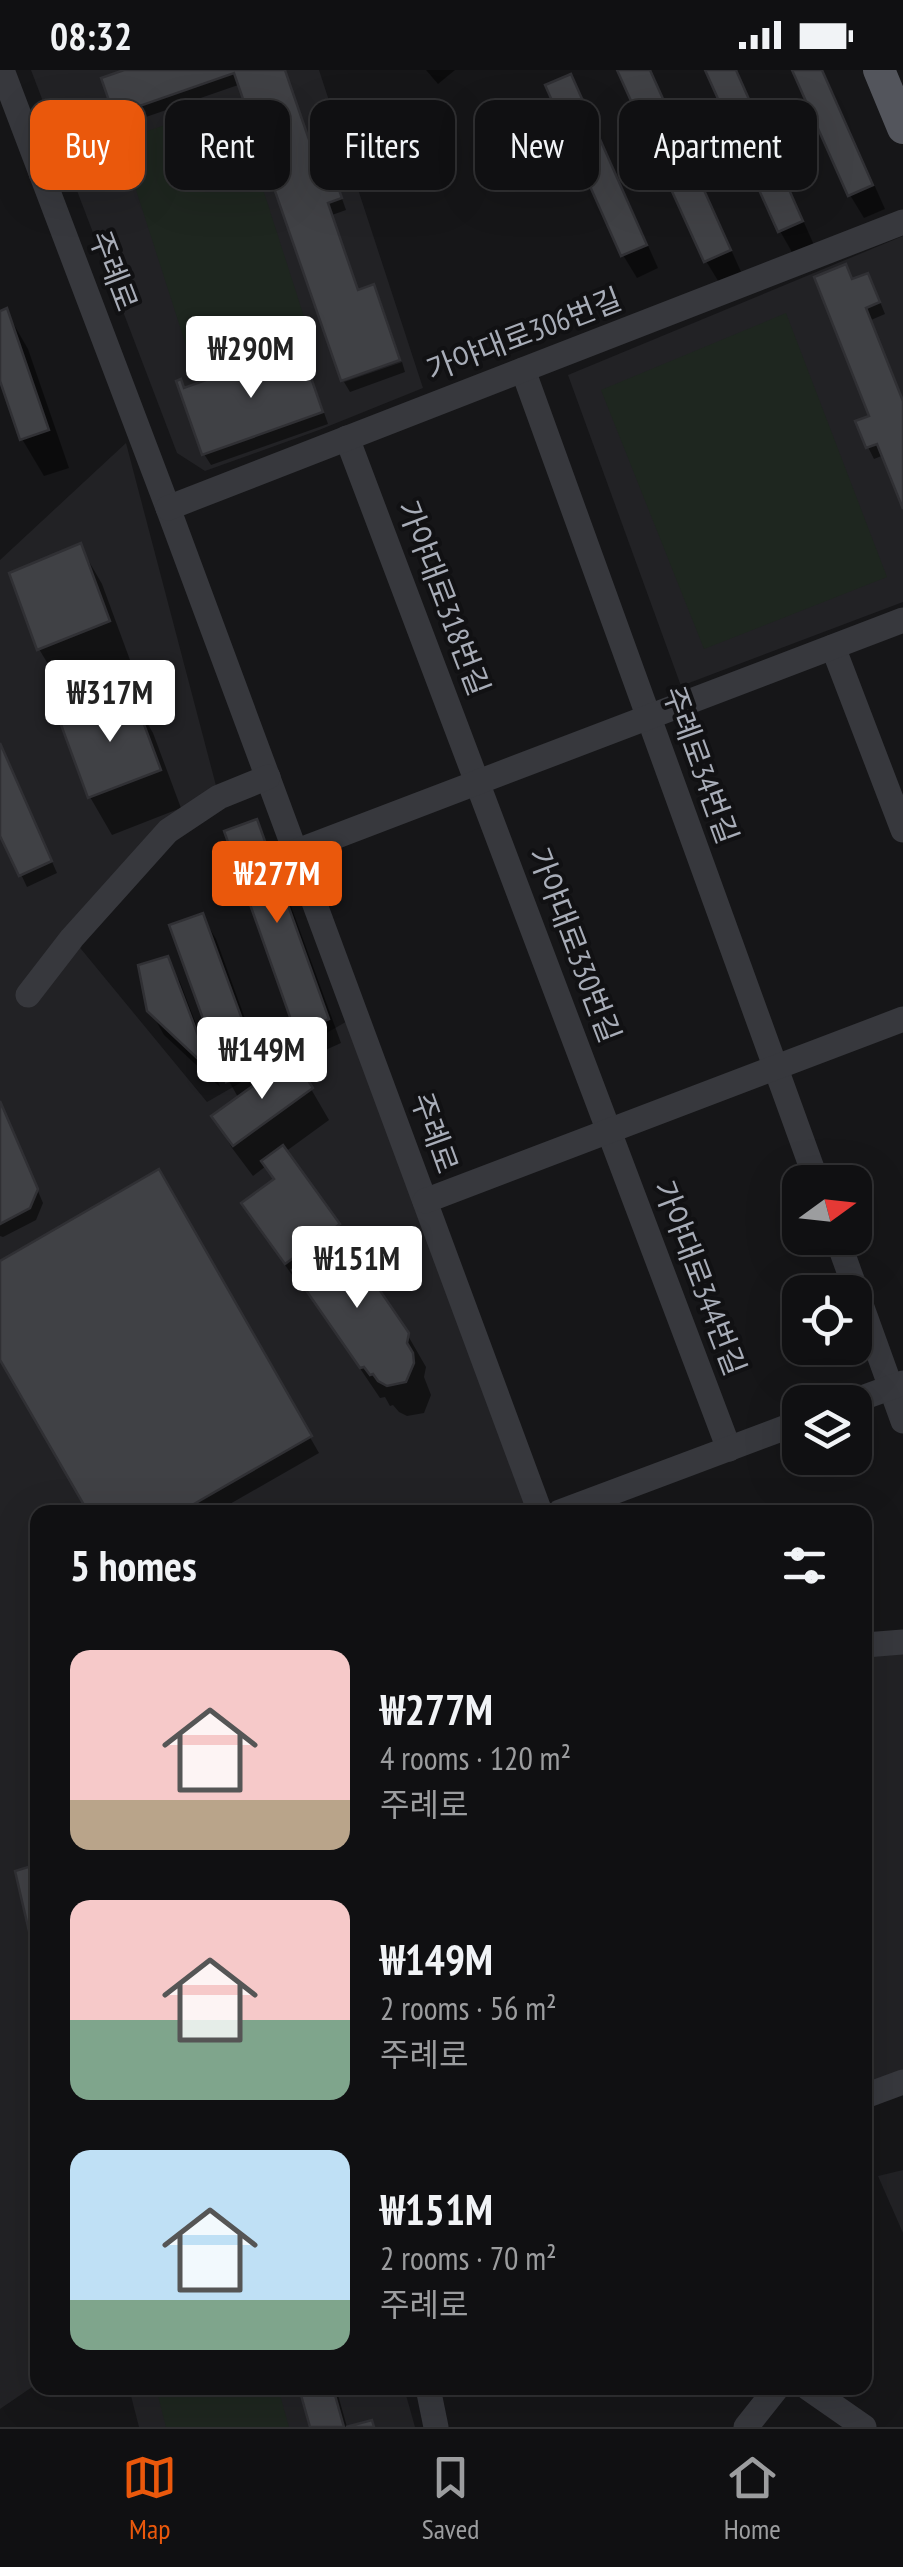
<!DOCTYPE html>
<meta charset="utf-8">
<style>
body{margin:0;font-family:"PT Sans Narrow","Noto Sans KR",sans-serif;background:#19191b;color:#f1f3f6;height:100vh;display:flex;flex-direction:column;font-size:38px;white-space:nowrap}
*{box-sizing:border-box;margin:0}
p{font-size:32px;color:#9c9d9f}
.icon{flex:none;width:55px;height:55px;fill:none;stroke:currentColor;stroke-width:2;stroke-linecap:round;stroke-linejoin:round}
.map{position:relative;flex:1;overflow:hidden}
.drawer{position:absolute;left:30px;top:1435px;width:842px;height:890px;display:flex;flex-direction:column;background:#101012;border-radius:20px;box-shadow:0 10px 40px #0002,0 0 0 2px #303032}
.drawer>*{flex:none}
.top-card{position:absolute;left:30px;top:30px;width:845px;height:90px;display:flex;gap:20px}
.needle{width:65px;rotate:75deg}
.controls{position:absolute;left:782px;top:1095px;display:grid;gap:20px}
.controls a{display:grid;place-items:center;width:90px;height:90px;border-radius:20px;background:#101012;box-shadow:0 10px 40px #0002,0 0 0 2px #303032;font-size:50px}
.price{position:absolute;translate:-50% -85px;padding:0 22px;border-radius:10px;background:#fff;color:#222;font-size:32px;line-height:65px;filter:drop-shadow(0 2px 5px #0008)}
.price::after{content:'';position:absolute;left:50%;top:60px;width:30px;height:22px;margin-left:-15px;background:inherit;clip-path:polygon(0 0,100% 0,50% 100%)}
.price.on{background:#ea580c;color:#fff}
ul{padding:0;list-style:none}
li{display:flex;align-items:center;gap:30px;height:250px;padding:0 40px}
li span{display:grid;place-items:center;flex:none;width:280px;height:200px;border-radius:20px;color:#555}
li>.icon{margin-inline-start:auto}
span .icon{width:120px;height:120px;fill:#fffc;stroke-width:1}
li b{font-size:42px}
h2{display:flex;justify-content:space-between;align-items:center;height:120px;padding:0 40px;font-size:42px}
.pill{padding:0 35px;border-radius:20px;background:#101012;box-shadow:0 10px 40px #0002,0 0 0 2px #303032;font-size:35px;line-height:90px}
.pill.on{background:#ea580c;color:#fff}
.status{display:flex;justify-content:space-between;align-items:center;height:70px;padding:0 50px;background:#101012;direction:ltr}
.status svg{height:28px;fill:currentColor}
.tabs{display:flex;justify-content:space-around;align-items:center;height:140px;border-top:2px solid #303032;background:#101012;font-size:28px;color:#9c9d9f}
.tabs a{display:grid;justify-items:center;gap:5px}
.tabs .on{color:#ea580c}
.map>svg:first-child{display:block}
</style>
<div class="status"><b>08:32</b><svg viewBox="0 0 49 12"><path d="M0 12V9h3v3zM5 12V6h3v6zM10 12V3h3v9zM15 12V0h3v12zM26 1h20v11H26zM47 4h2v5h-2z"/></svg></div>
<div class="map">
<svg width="903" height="2357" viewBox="0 0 903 2357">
<rect width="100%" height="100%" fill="#161618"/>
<g fill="#222225">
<polygon points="31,0 319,0 423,318 319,360 205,401 177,383"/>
<polygon points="903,166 903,532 681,616 568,305"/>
<polygon points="126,373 219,727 72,868 207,1032 356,946 540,1442 38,1442 38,2313 0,2339 0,490"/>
<polygon points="903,1572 903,2012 865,2026 865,1575"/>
<polygon points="903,2100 903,2163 878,2106"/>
<polygon points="129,2318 404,2318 415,2357 139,2357"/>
</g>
<g fill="#1e261f">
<polygon points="235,32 306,253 191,291 120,70"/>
<polygon points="786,243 887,507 704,579 601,320"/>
<polygon points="156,2318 278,2318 289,2357 166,2357"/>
</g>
<g fill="#0007">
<polygon points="131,0 285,0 315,86 324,83 330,95 346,140 332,145 359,222 373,217 380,229 400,287 342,308 241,14 123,55 116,44"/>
<polygon points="426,0 455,0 438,14"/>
<polygon points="620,0 650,0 742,204 720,214 706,191"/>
<polygon points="708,0 736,0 814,175 793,184 780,161"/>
<polygon points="795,0 823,0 885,139 864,148 850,125"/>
<polygon points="570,7 583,30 658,198 637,208 623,185 549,17"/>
<polygon points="852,212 874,217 885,244 871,250 903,332 903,432 884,385 874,389 868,377 872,347"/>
<polygon points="6,241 28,279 69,398 44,406 22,369 0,303 0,243"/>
<polygon points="299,279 306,291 328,354 211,395 204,384 185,320"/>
<polygon points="402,292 405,302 350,322 344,312"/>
<polygon points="80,476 102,514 130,590 61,616 39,579"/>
<polygon points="131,625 153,663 181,738 112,765 90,727"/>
<polygon points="0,675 57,803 27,817 0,760"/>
<polygon points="256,752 269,776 341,973 312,986 298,963"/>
<polygon points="202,846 216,869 267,1009 311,1019 329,1050 285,1082 338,1155 352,1178 349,1180 407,1264 426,1297 424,1307 431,1325 424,1343 407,1346 399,1342 393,1335 390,1336 385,1327 380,1328 303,1214 300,1216 257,1156 244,1133 275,1111 266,1096 253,1106 232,1078 214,1047 239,1029 229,1011"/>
<polygon points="166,889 180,912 220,1017 164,965 150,940"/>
<polygon points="0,1033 43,1133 36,1150 3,1167 0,1166"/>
<polygon points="158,1103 319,1383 216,1442 90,1442 0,1285 0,1194"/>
<polygon points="301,2318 336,2318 347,2357 312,2357"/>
</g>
<g fill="#404145" stroke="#303034" stroke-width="2.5">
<polygon points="124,0 285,0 314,84 325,80 342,128 328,133 358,220 374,214 400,290 341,311 234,3 114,45 101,8"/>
<polygon points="617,0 650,0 731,180 704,192"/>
<polygon points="705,0 736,0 803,151 778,162"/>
<polygon points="792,0 822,0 873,115 848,126"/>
<polygon points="571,4 647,175 621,186 545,15"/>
<polygon points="846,194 852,209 868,203 880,232 866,238 903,331 903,439 877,374 866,378 855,351 869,346 814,207"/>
<polygon points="7,238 49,360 20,370 0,311 0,241"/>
<polygon points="300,276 323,342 202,385 176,311 181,309 184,318"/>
<polygon points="81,473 110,551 37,580 9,503"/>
<polygon points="132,622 161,700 88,728 60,652"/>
<polygon points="0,673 52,791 19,806 0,766"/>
<polygon points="257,749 329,949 296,964 224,761"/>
<polygon points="203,843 260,998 226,1012 169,855"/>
<polygon points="168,886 212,1002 147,941 138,895"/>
<polygon points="293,987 313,1018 233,1076 211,1046"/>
<polygon points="0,1031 38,1119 30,1138 0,1154"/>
<polygon points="283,1075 340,1154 285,1194 241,1133 274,1109 261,1091"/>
<polygon points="159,1099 312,1366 180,1442 88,1442 0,1290 0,1191"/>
<polygon points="340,1162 409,1263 407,1273 413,1283 414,1293 406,1312 387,1316 378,1311 373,1304 370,1305 364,1297 360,1298 292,1200"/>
<polygon points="38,1794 38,1900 15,1801"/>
<polygon points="299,2318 333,2318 344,2357 310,2357"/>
<polygon points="372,2350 374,2357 346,2357"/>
</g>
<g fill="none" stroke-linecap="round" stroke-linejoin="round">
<g stroke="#37383d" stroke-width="25">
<polyline points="2,0 168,438 540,1442"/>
<polyline points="523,300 817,1112"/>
<polyline points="347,368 729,1379"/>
<polyline points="168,438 903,152"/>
<polyline points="833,577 903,760"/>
<polyline points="295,782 903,550"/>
<polyline points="28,925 72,868 168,761 219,727 268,707"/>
<polyline points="425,1131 903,949"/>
<polyline points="837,1168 903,1351"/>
<polyline points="851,1332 903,1313"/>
<polyline points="560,1442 800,1352"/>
<polyline points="865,1575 903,1572"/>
<polyline points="865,2026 903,2012"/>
<polyline points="428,2318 436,2357"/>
<polyline points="808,2318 864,2357"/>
<polyline points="746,2357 777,2318"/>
</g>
<polyline stroke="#53555c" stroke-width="32" points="879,0 903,58"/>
</g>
<g text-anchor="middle" stroke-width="8" stroke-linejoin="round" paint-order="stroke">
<g font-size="30" fill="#a8adb8" stroke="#111113">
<text transform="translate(113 201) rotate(69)" y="10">주례로</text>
<text transform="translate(524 265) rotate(-21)" y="10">가야대로306번길</text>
<text transform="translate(443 528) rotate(69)" y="10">가야대로318번길</text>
<text transform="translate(700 695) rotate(70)" y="10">주례로34번길</text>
<text transform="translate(574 875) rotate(69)" y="10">가야대로330번길</text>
<text transform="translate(434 1063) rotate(70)" y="10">주례로</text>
<text transform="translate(699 1208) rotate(69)" y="10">가야대로344번길</text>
</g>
</g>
</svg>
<div class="controls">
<a><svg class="needle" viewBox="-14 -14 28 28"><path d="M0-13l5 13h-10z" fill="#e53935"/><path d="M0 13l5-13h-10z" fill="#9c9d9f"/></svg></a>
<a><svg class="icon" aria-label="locate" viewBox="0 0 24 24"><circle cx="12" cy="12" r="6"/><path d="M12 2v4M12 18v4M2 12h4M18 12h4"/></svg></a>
<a><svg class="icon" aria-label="layers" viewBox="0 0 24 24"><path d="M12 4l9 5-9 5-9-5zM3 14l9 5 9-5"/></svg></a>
</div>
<b class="price" style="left:251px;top:331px">₩290M</b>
<b class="price" style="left:110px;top:675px">₩317M</b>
<b class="price on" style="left:277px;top:856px">₩277M</b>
<b class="price" style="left:262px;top:1032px">₩149M</b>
<b class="price" style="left:357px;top:1241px">₩151M</b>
<div class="top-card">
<a class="pill on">Buy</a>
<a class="pill">Rent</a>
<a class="pill">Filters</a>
<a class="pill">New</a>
<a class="pill">Apartment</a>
</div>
<section class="drawer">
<h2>5 homes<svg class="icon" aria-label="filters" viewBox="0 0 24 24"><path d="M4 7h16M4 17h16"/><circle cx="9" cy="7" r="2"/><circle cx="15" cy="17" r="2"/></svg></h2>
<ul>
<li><span style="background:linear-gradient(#f6c9c9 75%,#b9a48a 0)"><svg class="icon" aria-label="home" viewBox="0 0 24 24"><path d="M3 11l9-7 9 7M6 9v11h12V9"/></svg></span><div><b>₩277M</b><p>4 rooms · 120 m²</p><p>주례로</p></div></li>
<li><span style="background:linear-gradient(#f6c9c9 60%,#7fa58c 0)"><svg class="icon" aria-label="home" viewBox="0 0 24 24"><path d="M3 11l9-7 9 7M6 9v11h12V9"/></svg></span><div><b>₩149M</b><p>2 rooms · 56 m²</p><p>주례로</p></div></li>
<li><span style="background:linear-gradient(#bfe0f5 75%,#7fa58c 0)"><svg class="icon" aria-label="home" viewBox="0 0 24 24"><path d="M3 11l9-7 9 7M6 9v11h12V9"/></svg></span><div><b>₩151M</b><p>2 rooms · 70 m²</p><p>주례로</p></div></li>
</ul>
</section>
</div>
<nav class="tabs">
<a class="on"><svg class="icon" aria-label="map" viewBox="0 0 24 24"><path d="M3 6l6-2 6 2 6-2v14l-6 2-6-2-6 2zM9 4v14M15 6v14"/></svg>Map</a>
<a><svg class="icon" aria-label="saved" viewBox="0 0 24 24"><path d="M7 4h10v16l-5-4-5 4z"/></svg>Saved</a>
<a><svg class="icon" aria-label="home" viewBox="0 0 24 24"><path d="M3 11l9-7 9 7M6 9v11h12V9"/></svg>Home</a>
</nav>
